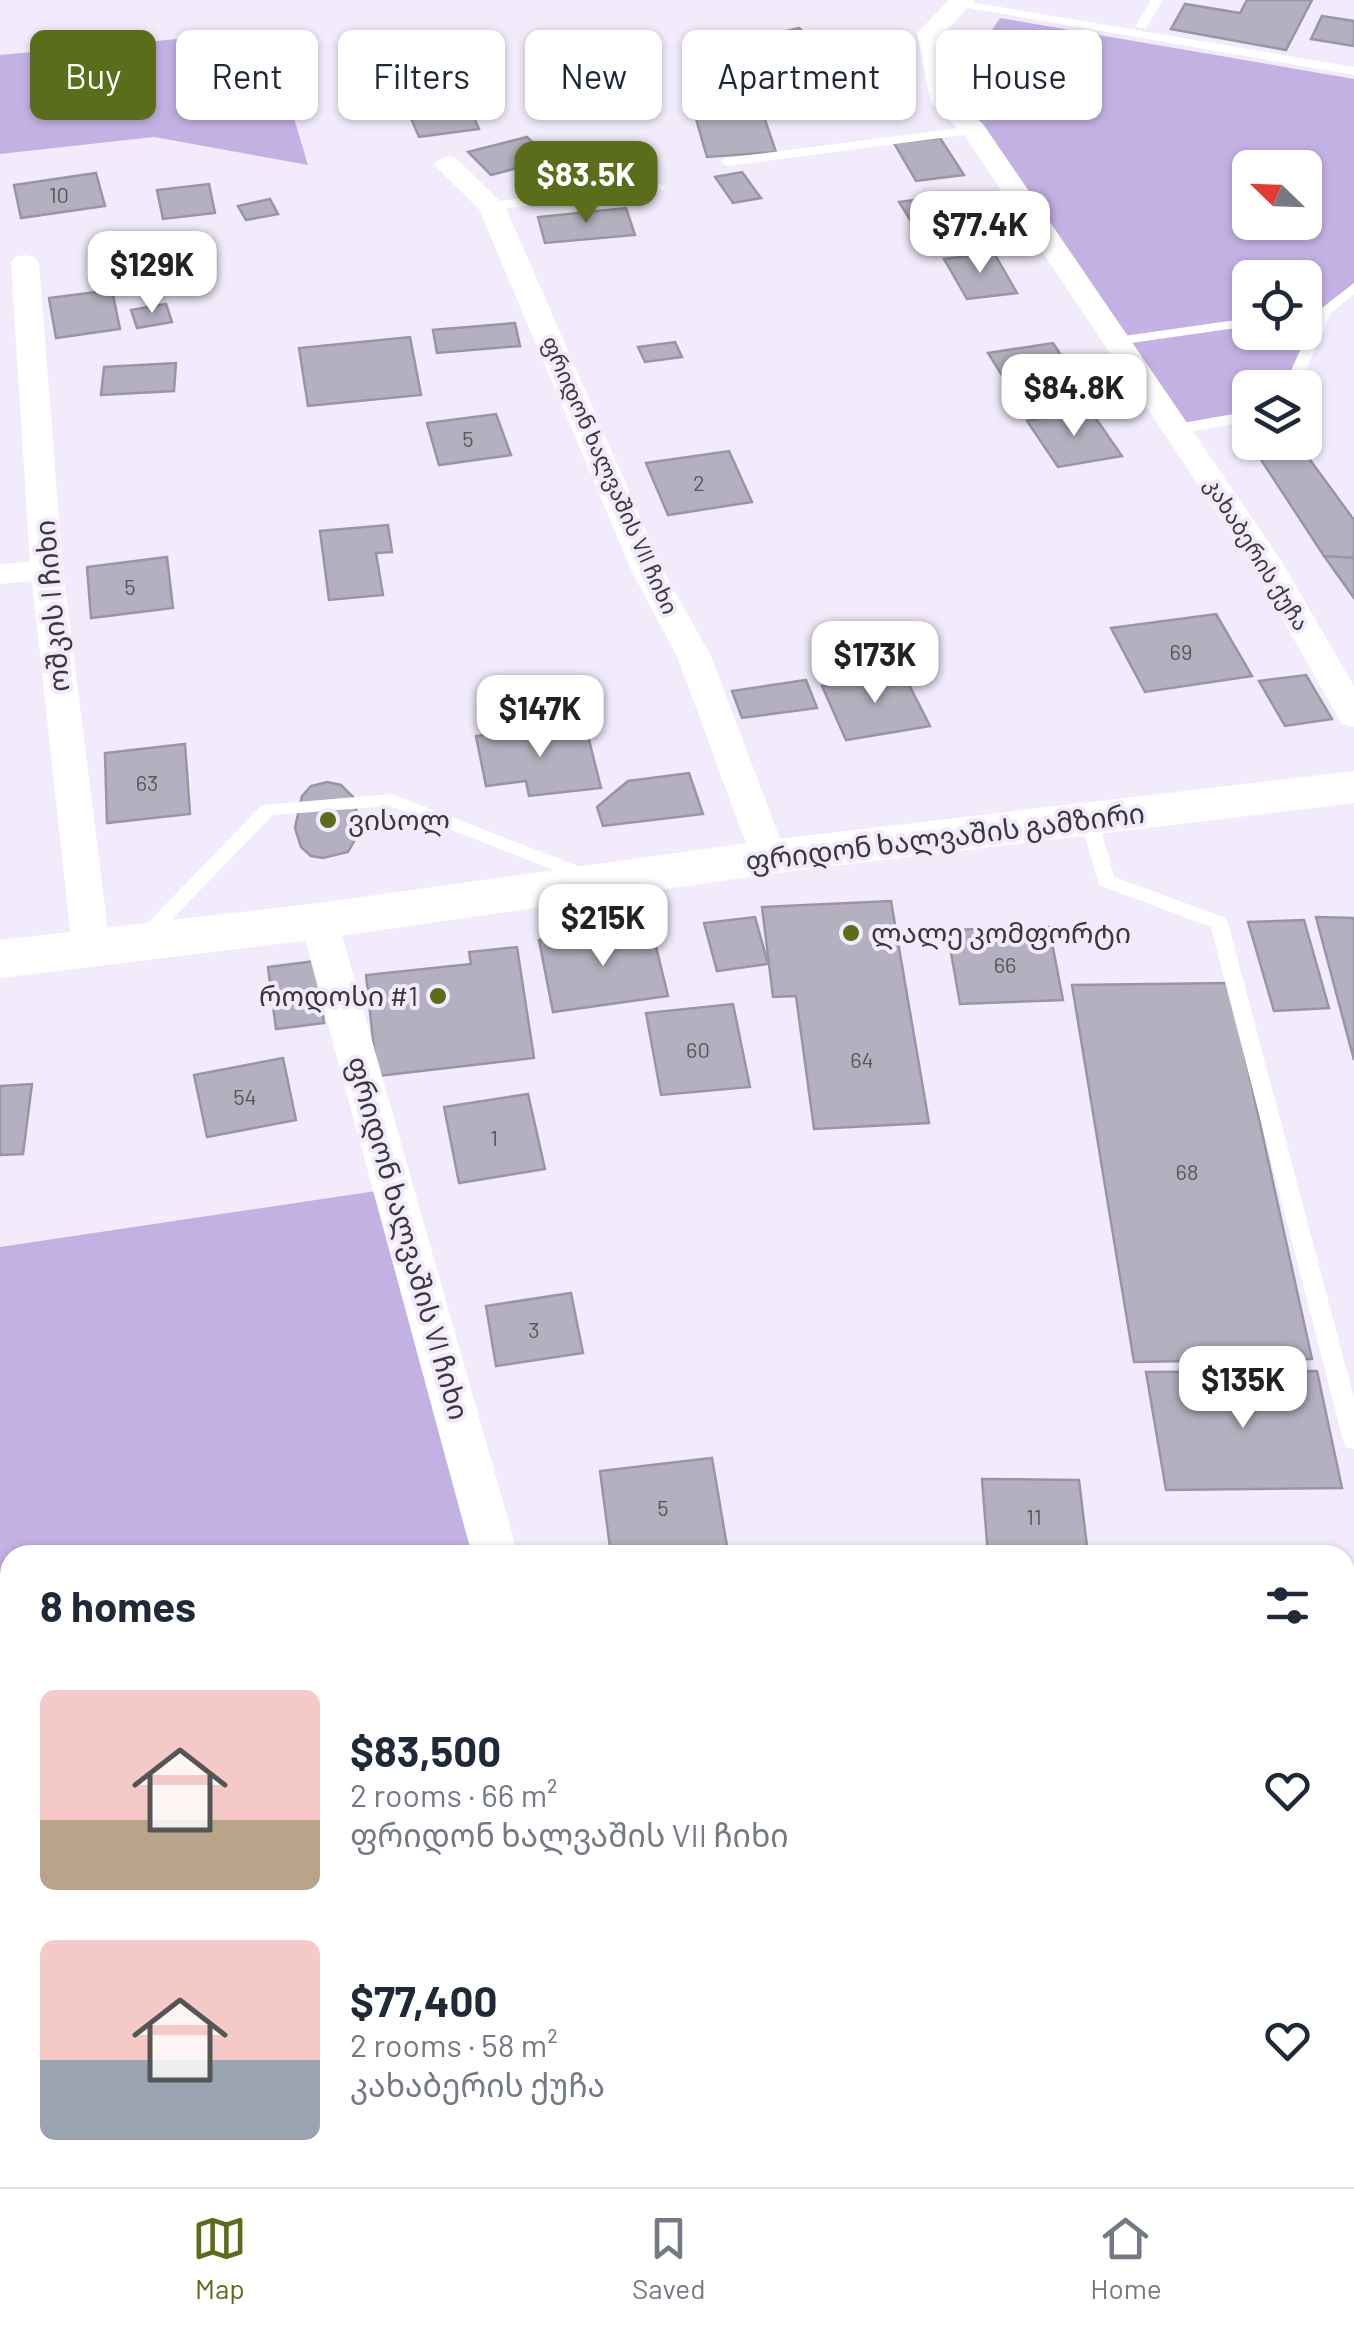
<!DOCTYPE html>
<meta charset="utf-8">
<style>
body{margin:0;font-family:Barlow,"Noto Sans Georgian",sans-serif;background:#f2f2f3;color:#1f2937;height:100vh;display:flex;flex-direction:column;font-size:38px;white-space:nowrap}
*{box-sizing:border-box;margin:0}
p{font-size:32px;color:#747a83}
.icon{flex:none;width:55px;height:55px;fill:none;stroke:currentColor;stroke-width:2;stroke-linecap:round;stroke-linejoin:round}
.map{position:relative;flex:1;overflow:hidden}
.side{position:absolute;left:0px;top:1545px;width:1355px;height:642px;display:flex;flex-direction:column;background:#fff;border-radius:30px 30px 0 0;box-shadow:0 2px 8px #0004}
.side>*{flex:none}
.hud{position:absolute;left:30px;top:30px;width:1295px;height:90px;display:flex;gap:20px}
.needle{width:65px;rotate:293deg}
.fabs{position:absolute;left:1232px;top:150px;display:grid;gap:20px}
.fabs a{display:grid;place-items:center;width:90px;height:90px;border-radius:15px;background:#fff;box-shadow:0 2px 8px #0004;font-size:50px}
.price{position:absolute;translate:-50% -85px;padding:0 22px;border-radius:20px;background:#fff;color:#222;font-size:32px;line-height:65px;filter:drop-shadow(0 2px 5px #0008)}
.price::after{content:'';position:absolute;left:50%;top:60px;width:30px;height:22px;margin-left:-15px;background:inherit;clip-path:polygon(0 0,100% 0,50% 100%)}
.price.selected{background:#5b6d1a;color:#fff}
ul{padding:0;list-style:none}
li{display:flex;align-items:center;gap:30px;height:250px;padding:0 40px}
li span{display:grid;place-items:center;flex:none;width:280px;height:200px;border-radius:15px;color:#555}
li>.icon{margin-inline-start:auto}
span .icon{width:120px;height:120px;fill:#fffc;stroke-width:1}
li b{font-size:42px}
h2{display:flex;justify-content:space-between;align-items:center;height:120px;padding:0 40px;font-size:42px}
.chip{padding:0 35px;border-radius:15px;background:#fff;box-shadow:0 2px 8px #0004;font-size:35px;line-height:90px}
.chip.selected{background:#5b6d1a;color:#fff}
.tab-bar{display:flex;justify-content:space-around;align-items:center;height:140px;border-top:2px solid #e0e1e3;background:#fff;font-size:28px;color:#747a83}
.tab-bar a{display:grid;justify-items:center;gap:5px}
.tab-bar .selected{color:#5b6d1a}
.map>svg:first-child{display:block}
</style>
<div class="map">
<svg width="1354" height="2187" viewBox="0 0 1354 2187">
<rect width="100%" height="100%" fill="#f1ebfb"/>
<g fill="#c3b1e4" fill-rule="evenodd">
<path d="M1000 18 1354 79V287L1325 311 1290 387 1250 388V416L1177 429 944 102ZM1250 168H1305V222H1250ZM1250 278H1305V332H1250Z"/>
<polygon points="268,31 308,165 154,137 0,154 0,55"/>
<polygon points="396,1188 495,1555 10,1555 10,1799 0,1800 0,1247"/>
<polygon points="521,2178 1028,2178 1029,2187 522,2187"/>
</g>
<g fill="#b5b0bf" stroke="#9a95a4" stroke-width="2.5">
<polygon points="1247,0 1312,0 1286,50 1171,29 1185,4 1240,13"/>
<polygon points="1322,16 1354,21 1354,46 1311,39"/>
<polygon points="799,28 847,73 798,85 751,39"/>
<polygon points="423,78 430,94 462,90 479,129 419,137 407,109 394,110 383,83"/>
<polygon points="761,108 776,152 707,157 694,112"/>
<polygon points="527,137 550,159 491,175 468,152"/>
<polygon points="940,138 964,175 916,181 894,143"/>
<polygon points="591,155 606,179 539,190 525,166"/>
<polygon points="742,172 761,198 733,203 715,177"/>
<polygon points="96,173 105,206 21,218 14,185"/>
<polygon points="209,184 215,213 163,219 157,190"/>
<polygon points="975,192 999,228 922,239 899,202"/>
<polygon points="270,199 278,214 246,220 238,206"/>
<polygon points="626,208 635,235 545,243 538,217"/>
<polygon points="994,253 1017,293 967,299 944,259"/>
<polygon points="112,290 120,329 56,338 49,298"/>
<polygon points="166,304 172,322 137,328 131,310"/>
<polygon points="515,323 520,346 437,353 433,330"/>
<polygon points="410,337 421,395 308,406 299,348"/>
<polygon points="675,342 682,357 645,362 638,347"/>
<polygon points="1053,343 1079,383 1013,393 988,353"/>
<polygon points="176,363 174,391 101,395 104,367"/>
<polygon points="1090,410 1122,456 1058,467 1027,421"/>
<polygon points="496,414 511,455 439,465 427,423"/>
<polygon points="1241,429 1250,431 1250,442 1297,442 1354,520 1354,558 1324,556"/>
<polygon points="729,451 752,502 668,515 646,463"/>
<polygon points="388,525 392,552 376,553 383,595 329,600 320,531"/>
<polygon points="1324,556 1354,558 1354,598"/>
<polygon points="167,557 173,608 91,618 87,567"/>
<polygon points="1216,614 1252,676 1145,692 1111,628"/>
<polygon points="903,673 930,726 846,740 822,686"/>
<polygon points="1306,675 1332,719 1285,726 1259,681"/>
<polygon points="806,680 817,708 742,718 732,691"/>
<polygon points="585,724 601,788 529,796 526,781 486,786 476,736"/>
<polygon points="185,744 190,814 107,823 105,753"/>
<polygon points="689,773 703,814 603,826 597,807 628,781"/>
<polygon points="327,782 341,785 353,797 361,829 348,852 323,858 311,856 301,847 295,828 302,796 311,786"/>
<polygon points="891,901 929,1123 814,1129 796,996 773,997 762,907"/>
<polygon points="755,917 768,964 717,971 704,923"/>
<polygon points="1316,917 1354,918 1354,1060"/>
<polygon points="1304,920 1329,1008 1274,1011 1248,922"/>
<polygon points="651,926 668,996 553,1012 539,940"/>
<polygon points="1049,927 1063,1000 960,1004 947,930"/>
<polygon points="517,947 534,1058 377,1076 366,975 471,964 469,952"/>
<polygon points="316,961 324,1023 276,1029 268,967"/>
<polygon points="1229,983 1312,1359 1134,1362 1072,985"/>
<polygon points="733,1004 750,1087 661,1095 646,1013"/>
<polygon points="283,1058 296,1120 207,1137 194,1075"/>
<polygon points="32,1084 23,1154 0,1155 0,1086"/>
<polygon points="528,1094 545,1169 459,1183 444,1107"/>
<polygon points="571,1293 583,1353 496,1366 486,1306"/>
<polygon points="1317,1371 1342,1488 1166,1490 1146,1372"/>
<polygon points="712,1458 727,1546 611,1555 600,1471"/>
<polygon points="982,1479 1079,1480 1088,1555 988,1555"/>
<polygon points="1035,2178 1316,2178 1318,2187 1036,2187"/>
</g>
<g fill="none" stroke-linecap="round" stroke-linejoin="round">
<g fill="#fff" fill-rule="evenodd">
<polygon points="959,0 1354,67 1354,75 963,7 959,6"/>
<polygon points="1151,0 1163,0 1146,28 1138,28 1136,25"/>
<polygon points="974,126 979,127 979,133 727,166 720,162 727,158"/>
<polygon points="658,183 665,187 663,190 491,210 484,206 491,202"/>
<polygon points="1354,283 1354,294 1331,313 1298,388 1283,388 1318,311"/>
<polygon points="1250,318 1250,326 1117,345 1110,341 1117,337"/>
<polygon points="1250,411 1250,421 1177,434 1169,429 1177,424"/>
<polygon points="392,794 596,873 598,877 589,883 582,881 390,806 273,815 149,943 135,943 133,938 262,805"/>
<polygon points="1089,813 1098,819 1114,877 1226,918 1228,923 1354,1398 1354,1449 1346,1447 1343,1440 1211,927 1099,885 1080,819"/>
<polygon points="1345,1837 1354,1838 1354,1862 1345,1861"/>
</g>
<g fill="#fff" fill-rule="evenodd">
<polygon points="949,0 975,0 943,34 957,100 983,124 1282,562 1354,686 1354,727 1342,724 1250,562 964,135 931,102 917,33"/>
<polygon points="446,156 456,158 505,206 665,574 711,656 787,857 782,866 769,869 756,866 751,857 677,656 633,574 479,209 433,164"/>
<polygon points="25,255 35,257 39,263 63,570 110,948 104,957 91,961 78,957 72,948 32,581 0,584 0,564 30,562 11,263 15,257"/>
<polygon points="319,908 332,912 338,921 518,1555 472,1555 300,921 306,912"/>
</g>
<polygon fill="#fff" fill-rule="evenodd" points="1354,771 1354,803 769,874 319,939 0,978 0,940 319,903 769,840"/>
</g>
<g fill="#5b6d1a" stroke="#f1ebfb" stroke-width="4">
<circle cx="328" cy="820" r="10"/>
<circle cx="851" cy="933" r="10"/>
<circle cx="438" cy="996" r="10"/>
</g>
<g text-anchor="middle" stroke-width="8" stroke-linejoin="round" paint-order="stroke">
<g font-size="22" fill="#59565e">
<text x="59" y="203">10</text>
<text x="468" y="447">5</text>
<text x="699" y="491">2</text>
<text x="130" y="595">5</text>
<text x="1181" y="660">69</text>
<text x="147" y="791">63</text>
<text x="1005" y="973">66</text>
<text x="698" y="1058">60</text>
<text x="862" y="1068">64</text>
<text x="245" y="1105">54</text>
<text x="494" y="1146">1</text>
<text x="1187" y="1180">68</text>
<text x="534" y="1338">3</text>
<text x="663" y="1516">5</text>
<text x="1034" y="1525">11</text>
</g>
<g font-size="22" fill="#3a383e" stroke="#f1ebfb">
<text transform="translate(610 475) rotate(66)" y="8">ფრიდონ ხალვაშის VII ჩიხი</text>
<text transform="translate(1257 554) rotate(58)" y="8">კახაბერის ქუჩა</text>
</g>
<g font-size="28" fill="#3a383e" stroke="#f1ebfb">
<text transform="translate(52 606) rotate(-95)" y="10">ოშკის I ჩიხი</text>
<text transform="translate(945 837) rotate(-7)" y="10">ფრიდონ ხალვაშის გამზირი</text>
<text transform="translate(408 1238) rotate(74)" y="10">ფრიდონ ხალვაშის VI ჩიხი</text>
</g>
<g font-size="28" fill="#3a383e" stroke="#f1ebfb" text-anchor="start">
<text x="348" y="830">ვისოლ</text>
<text x="871" y="943">ლალე კომფორტი</text>
<text x="418" y="1006" text-anchor="end">როდოსი #1</text>
</g>
</g>
</svg>
<div class="fabs">
<a><svg class="needle" viewBox="-14 -14 28 28"><path d="M0-13l5 13h-10z" fill="#e53935"/><path d="M0 13l5-13h-10z" fill="#747a83"/></svg></a>
<a><svg class="icon" aria-label="locate" viewBox="0 0 24 24"><circle cx="12" cy="12" r="6"/><path d="M12 2v4M12 18v4M2 12h4M18 12h4"/></svg></a>
<a><svg class="icon" aria-label="layers" viewBox="0 0 24 24"><path d="M12 4l9 5-9 5-9-5zM3 14l9 5 9-5"/></svg></a>
</div>
<b class="price selected" style="left:586px;top:226px">$83.5K</b>
<b class="price" style="left:980px;top:276px">$77.4K</b>
<b class="price" style="left:152px;top:316px">$129K</b>
<b class="price" style="left:1074px;top:439px">$84.8K</b>
<b class="price" style="left:875px;top:706px">$173K</b>
<b class="price" style="left:540px;top:760px">$147K</b>
<b class="price" style="left:603px;top:969px">$215K</b>
<b class="price" style="left:1243px;top:1431px">$135K</b>
<div class="hud">
<a class="chip selected">Buy</a>
<a class="chip">Rent</a>
<a class="chip">Filters</a>
<a class="chip">New</a>
<a class="chip">Apartment</a>
<a class="chip">House</a>
</div>
<section class="side">
<h2>8 homes<svg class="icon" aria-label="filters" viewBox="0 0 24 24"><path d="M4 7h16M4 17h16"/><circle cx="9" cy="7" r="2"/><circle cx="15" cy="17" r="2"/></svg></h2>
<ul>
<li><span style="background:linear-gradient(#f6c9c9 65%,#b9a48a 0)"><svg class="icon" aria-label="home" viewBox="0 0 24 24"><path d="M3 11l9-7 9 7M6 9v11h12V9"/></svg></span><div><b>$83,500</b><p>2 rooms · 66 m²</p><p>ფრიდონ ხალვაშის VII ჩიხი</p></div><svg class="icon" aria-label="heart" viewBox="0 0 24 24"><path d="M12 20l-8-8c-3-5 5-10 8-4 3-6 11-1 8 4z"/></svg></li>
<li><span style="background:linear-gradient(#f6c9c9 60%,#9aa5b1 0)"><svg class="icon" aria-label="home" viewBox="0 0 24 24"><path d="M3 11l9-7 9 7M6 9v11h12V9"/></svg></span><div><b>$77,400</b><p>2 rooms · 58 m²</p><p>კახაბერის ქუჩა</p></div><svg class="icon" aria-label="heart" viewBox="0 0 24 24"><path d="M12 20l-8-8c-3-5 5-10 8-4 3-6 11-1 8 4z"/></svg></li>
</ul>
</section>
</div>
<nav class="tab-bar">
<a class="selected"><svg class="icon" aria-label="map" viewBox="0 0 24 24"><path d="M3 6l6-2 6 2 6-2v14l-6 2-6-2-6 2zM9 4v14M15 6v14"/></svg>Map</a>
<a><svg class="icon" aria-label="saved" viewBox="0 0 24 24"><path d="M7 4h10v16l-5-4-5 4z"/></svg>Saved</a>
<a><svg class="icon" aria-label="home" viewBox="0 0 24 24"><path d="M3 11l9-7 9 7M6 9v11h12V9"/></svg>Home</a>
</nav>
